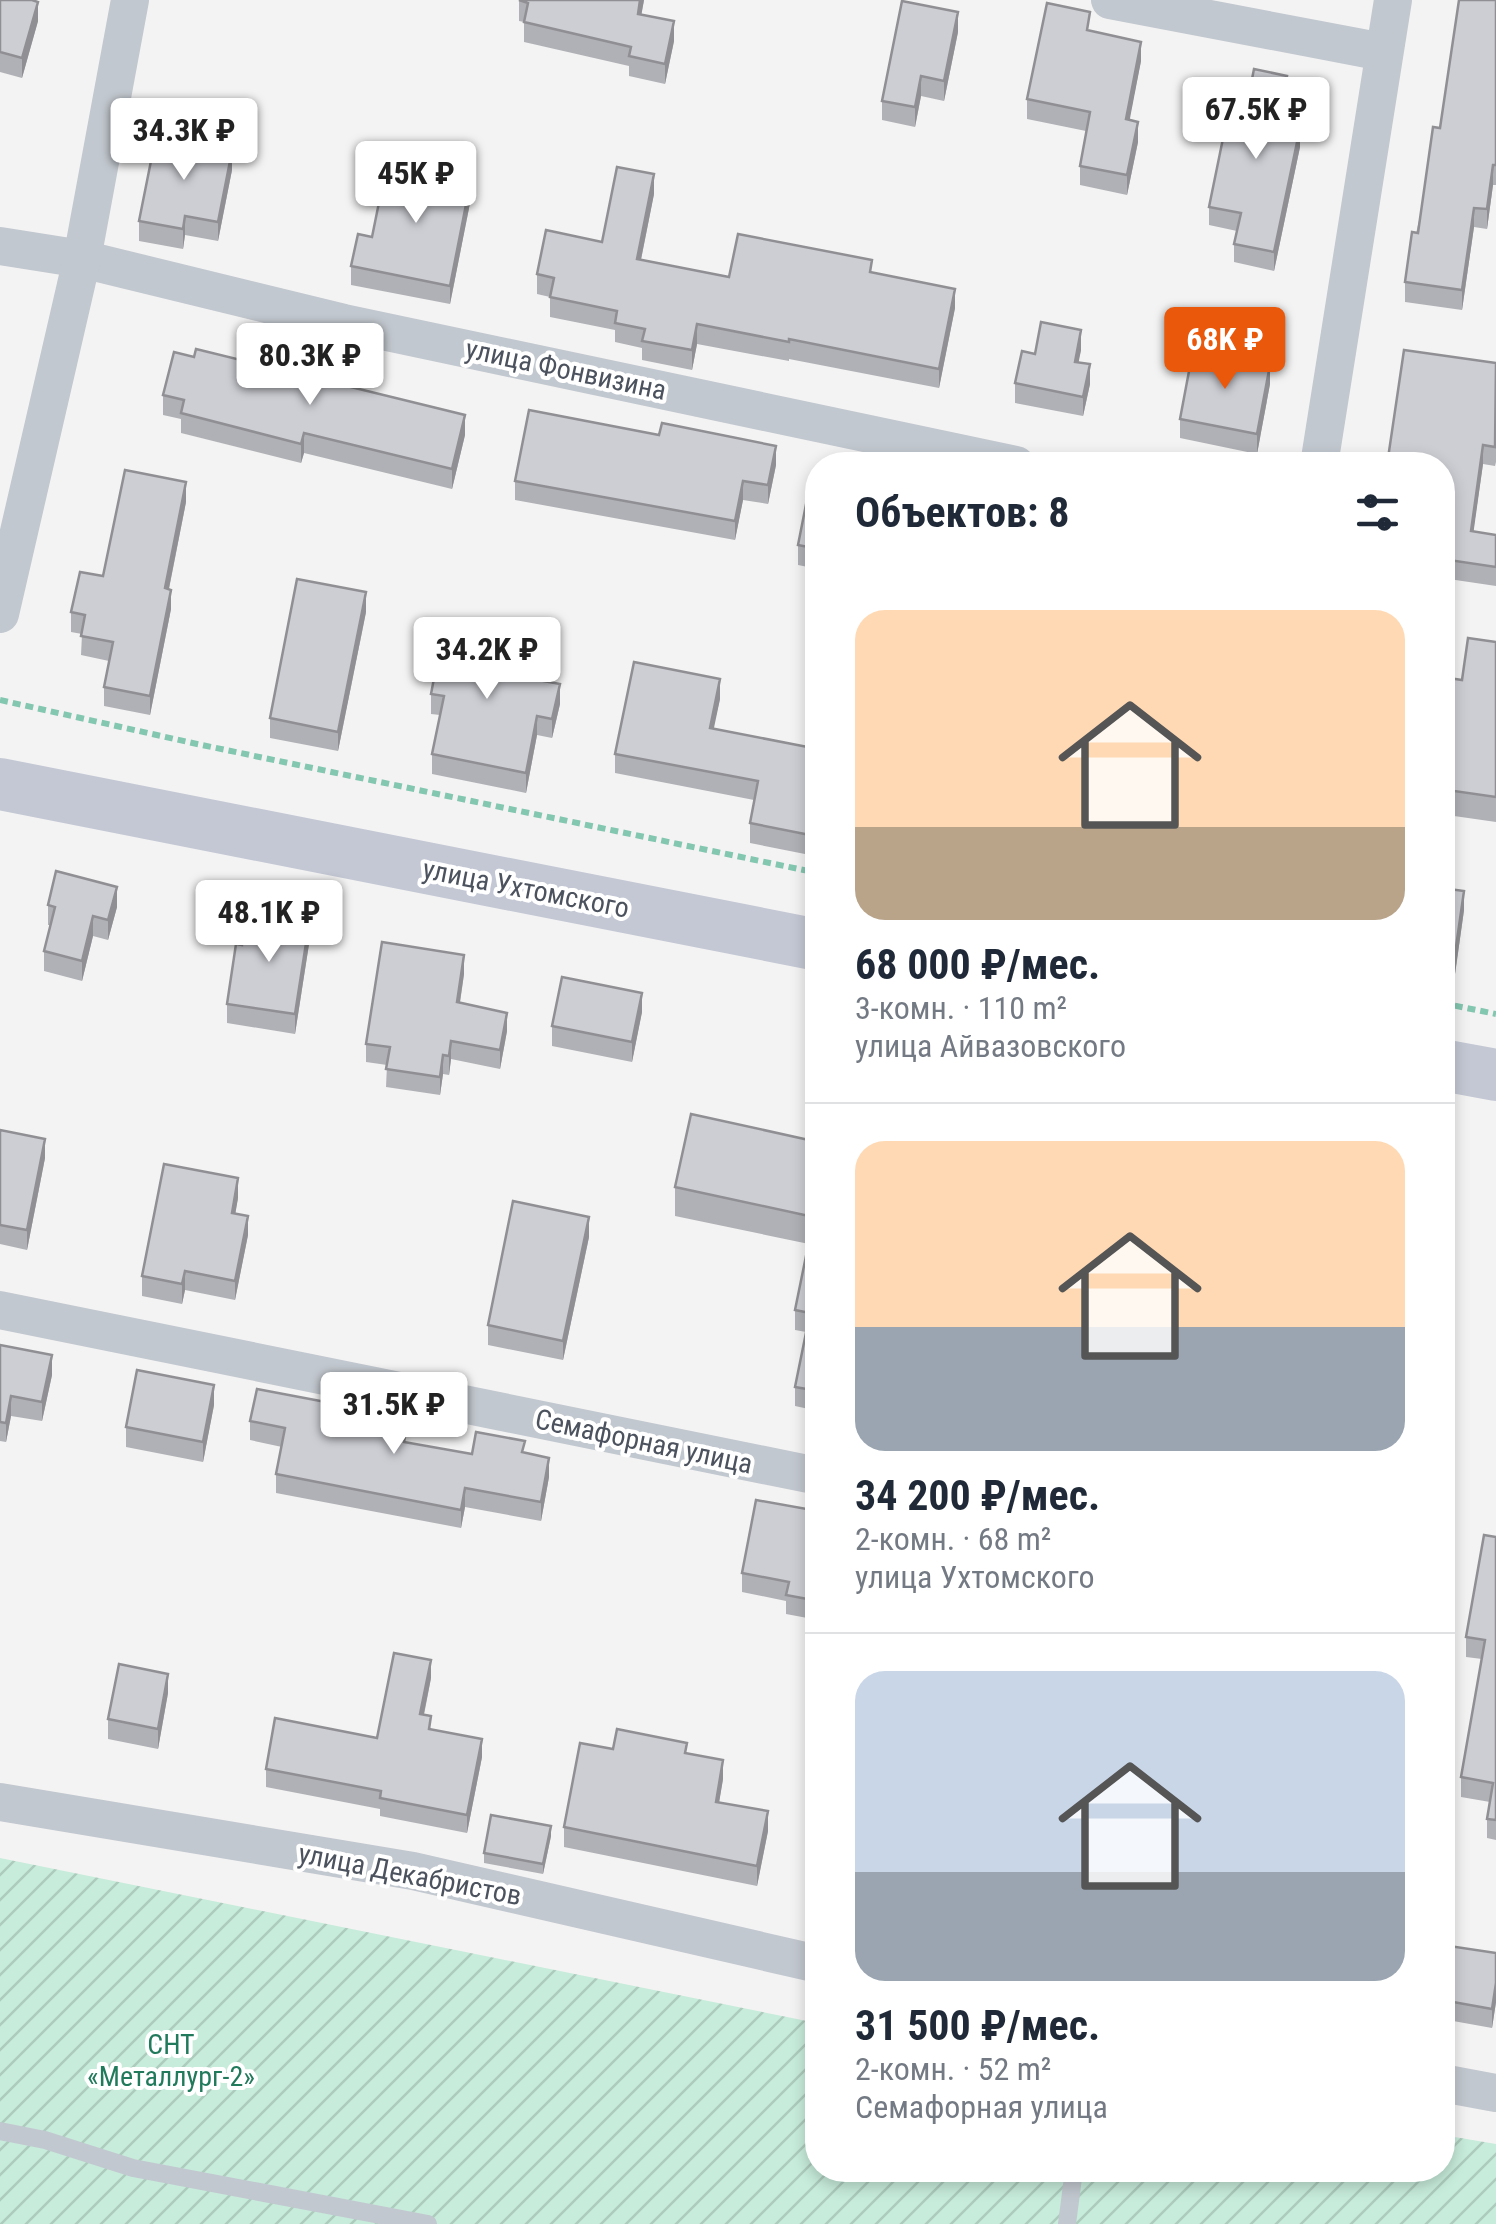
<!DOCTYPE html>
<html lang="ru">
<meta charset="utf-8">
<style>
body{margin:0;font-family:"Roboto Condensed",sans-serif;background:#f2f2f3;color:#1f2937;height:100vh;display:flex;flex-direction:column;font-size:38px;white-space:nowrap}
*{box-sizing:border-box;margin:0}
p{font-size:32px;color:#747a83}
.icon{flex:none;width:55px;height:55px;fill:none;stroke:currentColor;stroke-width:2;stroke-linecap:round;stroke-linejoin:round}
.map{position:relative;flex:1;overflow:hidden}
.details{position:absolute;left:805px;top:452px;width:650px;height:1730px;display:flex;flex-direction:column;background:#fff;border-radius:40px;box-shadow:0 5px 15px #0003}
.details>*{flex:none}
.price{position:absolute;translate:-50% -85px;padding:0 22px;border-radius:10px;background:#fff;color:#222;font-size:32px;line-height:65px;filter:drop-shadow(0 2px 5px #0008)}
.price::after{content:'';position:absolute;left:50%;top:60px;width:30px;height:22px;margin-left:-15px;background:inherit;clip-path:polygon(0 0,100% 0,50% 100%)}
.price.current{background:#ea580c;color:#fff}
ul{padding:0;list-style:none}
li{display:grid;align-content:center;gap:20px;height:530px;padding:0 50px}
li+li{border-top:2px solid #e0e1e3}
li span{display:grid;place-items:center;height:310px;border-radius:30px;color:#555}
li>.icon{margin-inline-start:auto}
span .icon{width:180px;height:180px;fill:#fffc;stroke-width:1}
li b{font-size:42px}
h2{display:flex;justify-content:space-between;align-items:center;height:120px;padding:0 50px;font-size:42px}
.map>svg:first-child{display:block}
</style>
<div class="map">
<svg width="1496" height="2224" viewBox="0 0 1496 2224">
<defs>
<pattern id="garden-furrows" width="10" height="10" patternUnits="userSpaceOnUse" patternTransform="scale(2.5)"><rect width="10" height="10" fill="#c7ecdb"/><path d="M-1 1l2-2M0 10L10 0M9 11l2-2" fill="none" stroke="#adccbe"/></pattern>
</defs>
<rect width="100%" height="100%" fill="#f4f3f3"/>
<polygon fill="url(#garden-furrows)" points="0,1858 817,2023 818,2170 1442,2170 1443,2135 1496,2144 1496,2224 0,2224"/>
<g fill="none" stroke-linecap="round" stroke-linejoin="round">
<g stroke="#83c7b0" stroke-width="6" stroke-dasharray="8 5" stroke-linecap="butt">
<polyline points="0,700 197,744 818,873"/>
<polyline points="1442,1003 1496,1014"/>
</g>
<g stroke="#c2c8cf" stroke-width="18">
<polyline points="0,2131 45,2140 133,2168 428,2224"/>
<polyline points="1067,2224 1074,2170"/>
</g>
<g stroke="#c2c8cf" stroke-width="38">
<polyline points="1110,0 1383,52"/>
<polyline points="0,246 82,259 344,323 1016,465"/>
<polyline points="1319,465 1393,0"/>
<polyline points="0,614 82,259 130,0"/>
<polyline points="0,1310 818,1476"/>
<polyline points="0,1802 413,1871 818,1964"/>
<polyline points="1442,2083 1496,2093"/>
</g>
<g stroke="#c3c8d4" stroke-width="52">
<polyline points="0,784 818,945"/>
<polyline points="1442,1065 1496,1075"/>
</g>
</g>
<g fill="#b0b1b6">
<polygon points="0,0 38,21 22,78 0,72"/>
<polygon points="519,0 644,0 641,15 674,41 665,84 629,76 629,66 524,42 524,22 519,21"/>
<polygon points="1496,0 1496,185 1493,185 1487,229 1474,227 1462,310 1405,302 1405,282 1440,128"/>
<polygon points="1090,31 1141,61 1129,120 1138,142 1127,195 1080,185 1080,166 1086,131 1027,119 1027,99"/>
<polygon points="958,32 944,101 921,96 915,127 882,120 882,101"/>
<polygon points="1287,94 1281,124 1300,147 1274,271 1234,262 1234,244 1237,231 1209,225 1209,207 1233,115"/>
<polygon points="232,170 218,241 185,235 183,249 139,241 139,221"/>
<polygon points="654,194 641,260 729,277 872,272 955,308 939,388 789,359 789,361 697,344 692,370 642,360 642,348 615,342 615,330 550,317 550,297 537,294 537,274 602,242"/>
<polygon points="471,198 450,304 351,285 351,266 372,237"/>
<polygon points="1081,350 1078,362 1090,384 1083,416 1015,403 1015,383 1035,354"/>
<polygon points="1496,363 1496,462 1495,466 1483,464 1473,532 1496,535 1496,586 1442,578 1442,465"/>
<polygon points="1270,384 1257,454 1180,438 1180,419"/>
<polygon points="163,395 465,435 452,489 304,453 301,463 181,433 181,419 163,415"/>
<polygon points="776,465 768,504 743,500 735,540 515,500 515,481"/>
<polygon points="818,475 818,569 798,565 798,545"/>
<polygon points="186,502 169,589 171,609 150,715 104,706 104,687 109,661 81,655 82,634 71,632 71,612 103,576"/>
<polygon points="366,612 338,751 270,738 270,718"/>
<polygon points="1496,642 1496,822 1447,815 1447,792 1442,791 1442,677 1462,680"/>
<polygon points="513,660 510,675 560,704 552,738 537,735 526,793 432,774 432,754 440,715 431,714 431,694"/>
<polygon points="720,699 713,728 818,749 815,856 750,843 750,823 754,800 615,773 615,754"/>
<polygon points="1442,888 1464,910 1455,974 1442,972"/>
<polygon points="48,905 117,907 108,940 93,936 82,981 44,971 44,951 50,925 48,925"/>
<polygon points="309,944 295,1034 227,1023 227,1004 242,945"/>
<polygon points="464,974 460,1003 507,1031 500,1069 451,1059 449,1075 443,1074 440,1095 386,1087 387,1065 366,1062 366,1044"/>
<polygon points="642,1012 632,1062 552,1046 552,1026"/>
<polygon points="0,1130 45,1158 27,1250 0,1244"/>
<polygon points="818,1142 809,1244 675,1216 675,1187"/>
<polygon points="238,1198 235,1214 248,1235 235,1300 185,1290 182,1304 142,1296 142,1276"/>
<polygon points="589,1237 563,1360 488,1345 488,1325"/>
<polygon points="818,1259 818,1411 795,1406 795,1387 806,1332 795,1330 795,1310"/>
<polygon points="0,1345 52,1375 42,1421 11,1416 6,1442 0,1441"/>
<polygon points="214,1405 203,1462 126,1447 126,1427"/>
<polygon points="331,1416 406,1442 472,1454 525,1453 549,1477 541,1521 465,1507 461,1528 276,1493 276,1474 282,1447 250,1440 250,1421"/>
<polygon points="818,1511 818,1620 786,1614 786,1601 742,1592 742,1573"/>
<polygon points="1496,1537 1496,1840 1487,1838 1487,1819 1490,1802 1461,1797 1461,1777 1482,1659 1466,1657 1466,1637"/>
<polygon points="431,1678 424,1715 431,1729 482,1757 467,1833 380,1816 380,1809 266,1787 266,1769 377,1738"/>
<polygon points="168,1693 158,1749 108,1739 108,1719"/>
<polygon points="613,1749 687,1753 723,1779 719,1802 768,1831 757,1886 564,1847 564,1827"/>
<polygon points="551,1836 543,1874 484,1863 484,1853"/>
<polygon points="1442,1928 1451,1946 1496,1953 1496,2002 1492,2028 1442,2019"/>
</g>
<g fill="#909094">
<polygon points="640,0 644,0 638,34 638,14"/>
<polygon points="38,2 38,21 22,78 22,58"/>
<polygon points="958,12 958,32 944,101 944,81"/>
<polygon points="674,21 674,41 665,84 665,64"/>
<polygon points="1141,42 1141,61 1126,139 1126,119"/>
<polygon points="921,76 921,96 915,127 915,107"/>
<polygon points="1287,76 1287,94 1277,142 1277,124"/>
<polygon points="1138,122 1138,142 1127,195 1127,175"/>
<polygon points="1300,128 1300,147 1274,271 1274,252"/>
<polygon points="232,151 232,170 218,241 218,222"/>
<polygon points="1493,165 1493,185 1487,229 1487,209"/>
<polygon points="654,174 654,194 637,279 637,259"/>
<polygon points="471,179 471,198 450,304 450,286"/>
<polygon points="1474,208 1474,227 1462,310 1462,290"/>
<polygon points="185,216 185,235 183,249 183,229"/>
<polygon points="955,289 955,308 939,388 939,369"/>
<polygon points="697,324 697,344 692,370 692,350"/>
<polygon points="1081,330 1081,350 1075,381 1075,362"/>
<polygon points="1090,364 1090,384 1083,416 1083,397"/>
<polygon points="1270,365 1270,384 1257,454 1257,434"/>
<polygon points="465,415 465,435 452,489 452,469"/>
<polygon points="304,433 304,453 301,463 301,444"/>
<polygon points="1483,445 1483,464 1471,550 1471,531"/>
<polygon points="776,446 776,465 768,504 768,485"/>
<polygon points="743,481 743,500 735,540 735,521"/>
<polygon points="186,482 186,502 165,608 165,588"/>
<polygon points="171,590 171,609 150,715 150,696"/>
<polygon points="366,592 366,612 338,751 338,732"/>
<polygon points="513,640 513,660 506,693 506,674"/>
<polygon points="720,679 720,699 710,747 710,728"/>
<polygon points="560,684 560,704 552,738 552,719"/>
<polygon points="537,716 537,735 526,793 526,773"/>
<polygon points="818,823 818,842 815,856 815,836"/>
<polygon points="117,887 117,907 108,940 108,920"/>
<polygon points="1464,891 1464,910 1455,974 1455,954"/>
<polygon points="93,916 93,936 82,981 82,961"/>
<polygon points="309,924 309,944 295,1034 295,1014"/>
<polygon points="464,955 464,974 457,1021 457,1002"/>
<polygon points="642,993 642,1012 632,1062 632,1042"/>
<polygon points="507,1013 507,1031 500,1069 500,1050"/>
<polygon points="451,1041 451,1059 449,1075 449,1056"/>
<polygon points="443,1055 443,1074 440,1095 440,1077"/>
<polygon points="45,1139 45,1158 27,1250 27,1230"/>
<polygon points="818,1175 818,1204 809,1244 809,1216"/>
<polygon points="238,1178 238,1198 232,1233 232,1213"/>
<polygon points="248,1216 248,1235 235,1300 235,1281"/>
<polygon points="589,1217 589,1237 563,1360 563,1341"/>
<polygon points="185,1271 185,1290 182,1304 182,1284"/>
<polygon points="52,1355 52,1375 42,1421 42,1402"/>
<polygon points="214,1385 214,1405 203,1462 203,1442"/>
<polygon points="11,1396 11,1416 6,1442 6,1423"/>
<polygon points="549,1458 549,1477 541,1521 541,1502"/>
<polygon points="465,1488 465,1507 461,1528 461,1510"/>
<polygon points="431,1660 431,1678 420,1733 420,1714"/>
<polygon points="168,1674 168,1693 158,1749 158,1729"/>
<polygon points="482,1739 482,1757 467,1833 467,1815"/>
<polygon points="723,1760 723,1779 716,1821 716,1802"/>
<polygon points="768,1811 768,1831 757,1886 757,1866"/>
<polygon points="551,1826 551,1836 543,1874 543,1864"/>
<polygon points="1496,1983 1496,2002 1492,2028 1492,2009"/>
</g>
<g fill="#cdced4" stroke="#909094" stroke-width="2.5">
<polygon points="0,0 32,0 38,2 22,58 0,52"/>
<polygon points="519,0 640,0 638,14 674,21 665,64 629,56 631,47 524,22 528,3"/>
<polygon points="1459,0 1496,0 1496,165 1493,165 1487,209 1474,208 1462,290 1405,282 1412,232 1418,233 1433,127 1440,128"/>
<polygon points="902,1 958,12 944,81 921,76 915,107 882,101"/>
<polygon points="1047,3 1090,12 1087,30 1141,42 1126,119 1138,122 1127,175 1080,166 1090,112 1027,99"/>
<polygon points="1254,69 1287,76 1277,124 1300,128 1274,252 1234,244 1241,213 1209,207 1228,114 1233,115 1238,87 1250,89"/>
<polygon points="156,136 232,151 218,222 185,216 183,229 139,221"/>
<polygon points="387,163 471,179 450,286 351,266 358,234 372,237"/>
<polygon points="617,167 654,174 637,259 729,277 738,234 872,260 870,272 955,289 939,369 789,339 789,342 697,324 692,350 642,341 645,329 615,323 617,311 550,297 554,278 537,274 546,230 602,242"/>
<polygon points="1041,322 1081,330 1075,362 1090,364 1083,397 1015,383 1022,351 1035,354"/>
<polygon points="196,349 465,415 452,469 304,433 301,444 181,413 184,400 163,395 174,352 194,357"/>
<polygon points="1193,350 1270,365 1257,434 1180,419"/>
<polygon points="1404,350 1496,363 1495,447 1483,445 1471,531 1496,535 1496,567 1442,559 1442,465 1387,465"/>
<polygon points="529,410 659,435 662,423 776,446 768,485 743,481 735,521 515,481"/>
<polygon points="125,470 186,482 165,588 171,590 150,696 104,687 113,642 81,636 85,615 71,612 80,572 103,576"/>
<polygon points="812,474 818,475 818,549 798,545"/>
<polygon points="297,579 366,592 338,732 270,718"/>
<polygon points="444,626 513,640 506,674 560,684 552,719 537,716 526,773 432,754 444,696 431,694"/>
<polygon points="1468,638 1496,642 1496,797 1447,790 1450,767 1442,766 1442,677 1462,680"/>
<polygon points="634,662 720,679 710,728 818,749 818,823 815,836 750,823 758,781 615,754"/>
<polygon points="56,871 117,887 108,920 93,916 82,961 44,951 55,907 48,905"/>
<polygon points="1442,888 1464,891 1455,954 1442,952"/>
<polygon points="247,915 309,924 295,1014 227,1004 236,944 242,945"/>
<polygon points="382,942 464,955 457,1002 507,1013 500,1050 451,1041 449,1056 443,1055 440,1077 386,1069 390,1047 366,1044"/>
<polygon points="562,977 642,993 632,1042 552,1026"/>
<polygon points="691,1114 818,1142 818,1175 809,1216 675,1187"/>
<polygon points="0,1130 45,1139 27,1230 0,1225"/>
<polygon points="164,1164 238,1178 232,1213 248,1216 235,1281 185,1271 182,1284 142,1276"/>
<polygon points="513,1201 589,1217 563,1341 488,1325"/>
<polygon points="806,1256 818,1259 818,1391 795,1387 810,1313 795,1310"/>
<polygon points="0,1345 52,1355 42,1402 11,1396 6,1423 0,1422"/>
<polygon points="137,1370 214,1385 203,1442 126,1427"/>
<polygon points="257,1389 331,1403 328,1415 406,1430 404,1442 472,1454 476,1432 525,1441 522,1452 549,1458 541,1502 465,1488 461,1510 276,1474 285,1428 250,1421"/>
<polygon points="756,1500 818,1511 818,1601 786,1595 789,1582 742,1573"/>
<polygon points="1484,1535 1496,1537 1496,1820 1487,1819 1493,1783 1461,1777 1485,1640 1466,1637"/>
<polygon points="394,1653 431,1660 420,1714 431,1716 429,1729 482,1739 467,1815 380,1798 381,1791 266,1769 275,1718 377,1738"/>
<polygon points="119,1664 168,1674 158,1729 108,1719"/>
<polygon points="617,1729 687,1743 685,1753 723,1760 716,1802 768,1811 757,1866 564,1827 580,1743 613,1749"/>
<polygon points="491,1815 551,1826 543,1864 484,1853"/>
<polygon points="1442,1928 1451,1930 1449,1946 1496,1953 1496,1983 1492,2009 1442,2000"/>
</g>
<g text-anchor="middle" stroke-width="8" stroke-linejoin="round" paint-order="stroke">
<g font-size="28" fill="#4c535e" stroke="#fff">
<text transform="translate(566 369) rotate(12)" y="10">улица Фонвизина</text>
<text transform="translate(526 888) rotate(11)" y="10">улица Ухтомского</text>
<text transform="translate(644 1441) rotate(12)" y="10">Семафорная улица</text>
<text transform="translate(410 1874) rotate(11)" y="10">улица Декабристов</text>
</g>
<g font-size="28" fill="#227a5c" stroke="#fff">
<text x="171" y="2054">СНТ<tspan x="171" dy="32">«Металлург-2»</tspan></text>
</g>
</g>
</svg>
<b class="price" style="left:1256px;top:162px">67.5K ₽</b>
<b class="price" style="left:184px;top:183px">34.3K ₽</b>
<b class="price" style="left:416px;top:226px">45K ₽</b>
<b class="price current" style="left:1225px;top:392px">68K ₽</b>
<b class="price" style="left:310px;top:408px">80.3K ₽</b>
<b class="price" style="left:487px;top:702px">34.2K ₽</b>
<b class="price" style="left:269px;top:965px">48.1K ₽</b>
<b class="price" style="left:394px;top:1457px">31.5K ₽</b>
<section class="details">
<h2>Объектов: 8<svg class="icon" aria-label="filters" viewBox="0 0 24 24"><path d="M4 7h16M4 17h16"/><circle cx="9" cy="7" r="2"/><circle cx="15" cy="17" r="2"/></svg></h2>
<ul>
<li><span style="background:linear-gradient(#ffd9b3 70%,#b9a48a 0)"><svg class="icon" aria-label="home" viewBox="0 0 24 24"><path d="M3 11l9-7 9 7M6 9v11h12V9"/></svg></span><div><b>68 000 ₽/мес.</b><p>3-комн. · 110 m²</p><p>улица Айвазовского</p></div></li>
<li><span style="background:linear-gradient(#ffd9b3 60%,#9aa5b1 0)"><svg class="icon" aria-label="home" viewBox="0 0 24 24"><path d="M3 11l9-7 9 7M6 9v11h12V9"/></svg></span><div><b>34 200 ₽/мес.</b><p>2-комн. · 68 m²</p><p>улица Ухтомского</p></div></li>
<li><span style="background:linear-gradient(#c9d6e8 65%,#9aa5b1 0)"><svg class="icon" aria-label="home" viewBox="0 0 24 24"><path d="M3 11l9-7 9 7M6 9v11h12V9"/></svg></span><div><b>31 500 ₽/мес.</b><p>2-комн. · 52 m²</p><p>Семафорная улица</p></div></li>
</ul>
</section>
</div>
